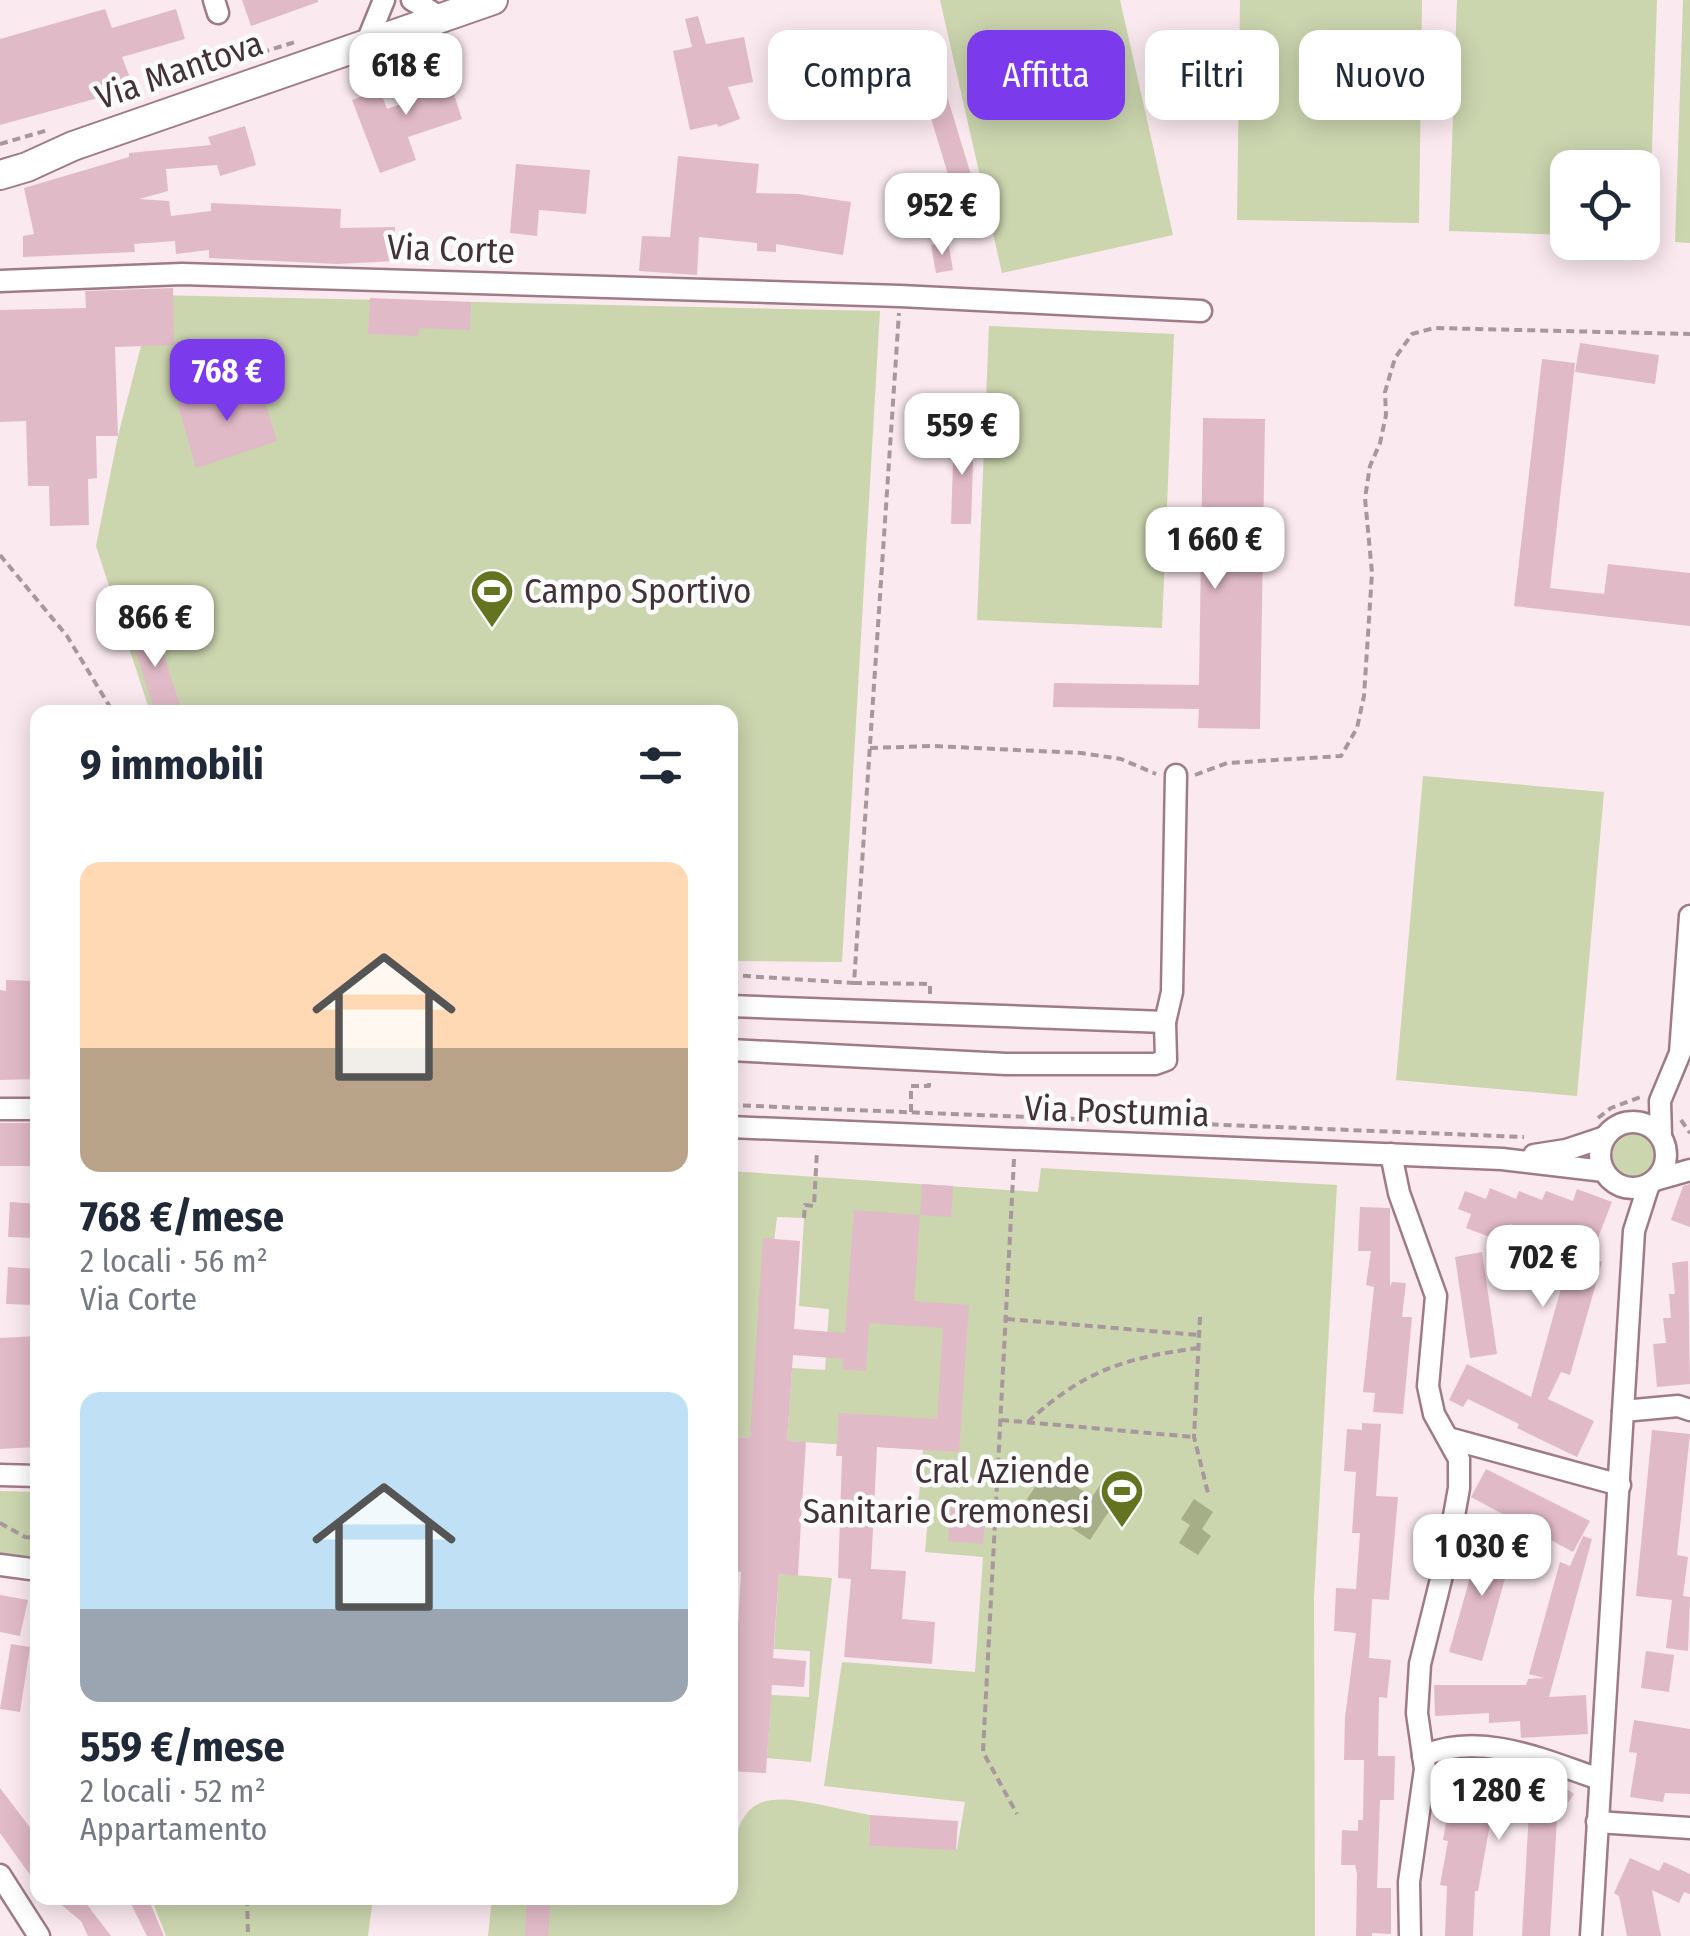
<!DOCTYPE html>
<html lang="it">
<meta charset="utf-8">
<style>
body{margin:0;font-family:"Fira Sans Condensed",sans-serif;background:#f6f6f7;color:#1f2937;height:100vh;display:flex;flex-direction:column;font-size:38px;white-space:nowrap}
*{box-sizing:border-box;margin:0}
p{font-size:32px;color:#747a83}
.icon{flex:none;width:55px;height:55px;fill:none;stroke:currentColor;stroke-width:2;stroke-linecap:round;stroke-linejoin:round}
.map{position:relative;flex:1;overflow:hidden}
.details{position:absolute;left:30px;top:705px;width:708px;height:1200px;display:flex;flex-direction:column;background:#fff;border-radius:20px;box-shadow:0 5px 25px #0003}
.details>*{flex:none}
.hud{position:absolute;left:768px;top:30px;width:772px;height:90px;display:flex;gap:20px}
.controls{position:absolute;left:1550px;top:150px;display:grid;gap:20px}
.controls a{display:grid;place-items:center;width:110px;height:110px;border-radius:20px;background:#fff;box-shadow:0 5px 25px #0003;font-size:50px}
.price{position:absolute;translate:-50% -85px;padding:0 22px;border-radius:20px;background:#fff;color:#222;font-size:32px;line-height:65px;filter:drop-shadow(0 2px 5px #0008)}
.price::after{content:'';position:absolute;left:50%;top:60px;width:30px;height:22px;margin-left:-15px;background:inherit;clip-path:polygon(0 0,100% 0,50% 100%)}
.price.current{background:#7c3aed;color:#fff}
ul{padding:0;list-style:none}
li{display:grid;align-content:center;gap:20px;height:530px;padding:0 50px}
li span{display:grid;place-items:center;height:310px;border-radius:20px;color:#555}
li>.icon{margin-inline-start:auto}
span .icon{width:180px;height:180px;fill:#fffc;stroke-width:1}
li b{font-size:42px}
h2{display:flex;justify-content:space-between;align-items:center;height:120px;padding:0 50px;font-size:42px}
.chip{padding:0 35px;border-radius:20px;background:#fff;box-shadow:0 5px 25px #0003;font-size:35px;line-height:90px}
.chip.current{background:#7c3aed;color:#fff}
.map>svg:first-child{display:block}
</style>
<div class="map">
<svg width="1690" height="1936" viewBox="0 0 1690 1936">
<rect width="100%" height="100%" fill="#fae9ef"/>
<g fill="#cbd5ae">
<polygon points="940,0 1120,0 1173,235 1002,273"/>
<polygon points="1240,0 1422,0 1419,223 1237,220"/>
<polygon points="1457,0 1657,0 1649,238 1643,238 1642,168 1568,168 1567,235 1449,231"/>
<polygon points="1683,0 1690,0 1690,243 1675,242"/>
<polygon points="154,295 880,311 842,962 730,961 730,712 150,712 96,546 118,436"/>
<polygon points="989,326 1174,334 1162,628 977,620"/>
<polygon points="1423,776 1604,792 1577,1096 1396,1080"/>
<circle cx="1633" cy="1155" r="24"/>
<path d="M1041 1168 1337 1185 1314 1597 1315 1936H488L492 1898H730C730 1771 773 1796 870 1815L869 1846 957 1849 965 1802 824 1786 842 1662 975 1672 983 1557 925 1552 929 1507 918 1506 923 1450 787 1441 792 1368 825 1370 829 1309 799 1306 804 1218 777 1217 750 1438 730 1437V1171L1038 1192Z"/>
<polygon points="0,1491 37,1492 36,1557 0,1555"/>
<polygon points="779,1574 832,1578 811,1762 767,1758 771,1695 809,1697 810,1651 774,1649"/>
<polygon points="151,1898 373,1898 368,1936 166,1936"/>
</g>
<g fill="#a5ae87">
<polygon points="1048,1468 1092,1497 1105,1478 1112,1479 1132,1494 1125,1504 1106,1497 1102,1502 1111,1508 1090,1540 1027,1499"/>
<polygon points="1194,1499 1213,1512 1202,1529 1211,1536 1198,1555 1179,1543 1190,1525 1181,1519"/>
</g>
<g fill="#e1bac7">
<polygon points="242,0 318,0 318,2 251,26"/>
<polygon points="105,9 112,28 176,9 185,39 122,57 134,88 0,125 0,39"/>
<polygon points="698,16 706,44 744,37 753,82 728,87 740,119 718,127 717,124 690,130 673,51 692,47 685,19"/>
<polygon points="445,67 462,119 408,137 416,160 380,173 352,100 380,90 387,109 415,99 408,79"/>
<polygon points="944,86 971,175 950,181 923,92"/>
<polygon points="245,126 256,165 220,176 217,165 166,169 168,191 139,199 169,201 171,216 211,211 211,203 341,209 340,228 395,227 395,261 338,264 209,258 209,250 176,254 175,241 134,244 135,252 23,257 23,236 34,234 24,188 129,157 129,153 211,145 208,137"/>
<polygon points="678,156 759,164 756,193 798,194 851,202 843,255 776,244 776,252 757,251 757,243 699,237 697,275 639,271 642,236 670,237"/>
<polygon points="516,164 590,170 586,214 539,210 537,236 510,233"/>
<polygon points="948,242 953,270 936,273 931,245"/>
<polygon points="173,288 174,345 115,347 118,436 96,436 97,478 88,479 89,525 50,526 49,486 28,486 26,421 0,422 0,310 86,308 85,291"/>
<polygon points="370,298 471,302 470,330 419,328 418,336 368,334"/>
<polygon points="1580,343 1659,355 1655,384 1575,372"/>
<polygon points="1542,359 1575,363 1550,588 1604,594 1608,564 1690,573 1690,626 1514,606"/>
<polygon points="258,380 277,441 196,468 178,405"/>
<polygon points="1203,418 1265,419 1260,729 1198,728 1199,709 1053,707 1054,683 1199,685"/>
<polygon points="954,431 974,432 971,524 951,524"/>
<polygon points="154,624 182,712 155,712 129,631"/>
<polygon points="6,980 33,981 32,994 38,994 38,1079 0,1080 0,990 6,991"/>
<rect x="0" y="1123" width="38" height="43"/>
<polygon points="922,1184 953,1186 951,1217 920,1215"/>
<polygon points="1690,1184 1690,1227 1671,1220 1683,1186"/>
<polygon points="1490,1188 1516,1199 1519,1191 1542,1200 1546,1191 1573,1201 1577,1189 1612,1202 1590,1258 1602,1262 1570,1375 1561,1372 1548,1399 1594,1421 1577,1457 1517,1428 1519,1424 1468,1399 1463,1407 1449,1400 1467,1364 1531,1397 1574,1241 1538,1227 1536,1234 1510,1224 1503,1242 1466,1228 1471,1214 1458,1209 1465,1191 1486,1199"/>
<polygon points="10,1202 37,1204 36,1238 8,1237"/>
<polygon points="1360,1207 1390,1208 1390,1287 1392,1282 1406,1283 1402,1317 1412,1317 1403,1414 1373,1412 1375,1393 1363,1392 1374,1287 1366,1285 1371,1251 1358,1251"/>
<polygon points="854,1210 920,1215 914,1301 969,1305 959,1452 877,1447 871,1569 906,1571 902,1619 935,1622 932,1664 844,1657 851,1579 838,1578 842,1456 836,1456 839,1413 937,1419 943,1328 869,1323 866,1371 842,1369 843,1359 793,1355 787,1441 806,1442 802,1504 798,1576 779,1574 773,1658 806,1661 804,1687 772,1685 766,1773 730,1771 741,1572 730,1571 730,1480 733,1437 750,1438 763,1238 800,1241 794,1329 845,1333"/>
<polygon points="1482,1252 1497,1354 1470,1358 1455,1257"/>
<polygon points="1688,1261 1690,1384 1657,1387 1653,1344 1666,1343 1663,1318 1671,1318 1669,1294 1675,1294 1672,1263"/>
<polygon points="8,1267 37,1269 35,1305 6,1304"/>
<polygon points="37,1336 38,1383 33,1383 36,1447 0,1449 0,1338"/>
<polygon points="1362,1423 1381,1424 1376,1496 1398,1497 1389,1600 1372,1599 1369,1658 1391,1660 1387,1698 1379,1697 1378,1756 1395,1756 1394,1800 1380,1800 1377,1888 1391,1888 1391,1934 1372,1933 1372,1936 1356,1936 1357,1874 1355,1865 1341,1865 1342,1830 1358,1831 1358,1820 1363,1820 1364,1760 1344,1760 1345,1717 1356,1633 1334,1631 1336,1588 1356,1589 1360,1533 1352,1533 1356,1472 1344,1471 1347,1429 1362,1430"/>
<polygon points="1652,1430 1690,1434 1677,1555 1688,1557 1683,1596 1690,1597 1688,1651 1666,1648 1672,1600 1636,1596"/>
<polygon points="1486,1469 1590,1521 1573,1552 1471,1497"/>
<polygon points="952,1498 987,1501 983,1544 948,1541"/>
<polygon points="1482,1535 1514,1546 1482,1661 1449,1652"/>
<polygon points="1583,1536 1592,1539 1549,1697 1586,1695 1588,1734 1521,1738 1520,1721 1489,1723 1489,1713 1435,1716 1434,1685 1526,1685 1528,1679 1544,1678 1529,1674 1560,1562 1570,1566"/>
<polygon points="0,1595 28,1600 20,1636 0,1632"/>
<polygon points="11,1644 30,1647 20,1712 0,1709"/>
<polygon points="1646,1651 1674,1655 1669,1692 1641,1688"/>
<polygon points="1634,1720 1690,1729 1690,1794 1665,1793 1663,1802 1630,1797 1637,1753 1629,1752"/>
<polygon points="1466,1760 1479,1767 1482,1761 1500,1772 1503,1766 1531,1785 1531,1775 1551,1785 1554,1780 1574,1794 1557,1819 1550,1936 1522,1936 1530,1793 1510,1809 1494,1802 1478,1891 1475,1891 1473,1936 1445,1936 1447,1886 1440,1885 1448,1841 1443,1840 1452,1789 1447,1786"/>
<polygon points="0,1788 38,1838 38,1886 0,1833"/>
<polygon points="870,1815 958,1821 956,1850 869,1846"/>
<polygon points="1630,1858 1659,1871 1664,1862 1690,1874 1690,1894 1684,1892 1679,1903 1652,1890 1661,1936 1627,1936 1619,1896 1614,1893"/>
<polygon points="53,1898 82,1898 111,1936 88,1936 81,1921"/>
<polygon points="128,1898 148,1898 164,1936 147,1936"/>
<polygon points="527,1898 551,1898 548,1936 525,1936"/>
</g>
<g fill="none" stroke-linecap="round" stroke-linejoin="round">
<g stroke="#9f7b88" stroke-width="25">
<g id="minor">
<polyline points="214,0 218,13"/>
<polyline points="412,0 442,18"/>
<polyline points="366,44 384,0"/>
<polyline points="0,281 182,274 900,296 1201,311"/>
<polyline points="730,1006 1165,1022"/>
<polyline points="730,1050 1006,1064 1155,1064 1166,1060 1165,1022 1172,992 1176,775"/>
<polyline points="0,1109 38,1109"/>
<circle cx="1633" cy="1155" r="33"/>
<polyline points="730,1127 1502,1159 1604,1171"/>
<polyline points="1661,1136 1660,1101 1680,1053 1690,916"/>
<polyline points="1391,1154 1399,1193 1436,1296 1428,1386 1434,1414 1459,1459 1459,1488 1447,1555 1420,1664 1417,1713 1425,1769 1409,1882 1410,1936"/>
<polyline points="1534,1155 1566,1150 1605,1137"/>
<polyline points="1655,1180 1690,1170"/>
<polyline points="1623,1411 1678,1406 1690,1410"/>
<polyline points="1448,1438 1620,1485"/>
<polyline points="0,1475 38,1476"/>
<polyline points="0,1565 38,1570"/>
<path d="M1423 1756C1480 1731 1544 1760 1599 1779"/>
<polyline points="1597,1822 1690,1828"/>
<polyline points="0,1875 39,1936"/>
<polyline points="1591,1936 1634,1231 1649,1184"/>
</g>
</g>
<g stroke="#9f7b88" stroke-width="32">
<polyline id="major" points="0,175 27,167 73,146 493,0"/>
</g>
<g stroke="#a8979d" stroke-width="4" stroke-dasharray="8 5" stroke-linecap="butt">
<polyline points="239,63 241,59 295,42"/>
<polyline points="0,144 48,130"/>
<polyline points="0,555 67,636 113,712"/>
<polyline points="870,748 933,746 1081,753 1121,759 1156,774"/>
<polyline points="1195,775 1227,763 1341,756 1357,728 1364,696 1372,573 1365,498 1370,466 1380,443 1386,415 1385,392 1395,358 1412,334 1434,328 1690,334"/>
<polyline points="730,975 854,983 899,313"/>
<polyline points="854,983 930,984 930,996"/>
<polyline points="730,1105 1524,1137"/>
<polyline points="911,1112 911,1086 929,1086 929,1080"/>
<polyline points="1598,1118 1611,1108 1643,1096"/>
<polyline points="1681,1120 1690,1133"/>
<polyline points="1014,1159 983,1752 1017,1814"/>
<polyline points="804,1218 805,1205 814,1206 817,1150"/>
<polyline points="1200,1317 1194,1437 1208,1493"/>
<polyline points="1007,1319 1198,1335"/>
<polyline points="1001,1420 1194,1437"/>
<path d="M1028 1422C1083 1371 1124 1358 1198 1348"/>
<polyline points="0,1523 25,1537 38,1538"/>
<polyline points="247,1898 248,1936"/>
</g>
<use href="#minor" stroke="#fff" stroke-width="20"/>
<use href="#major" stroke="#fff" stroke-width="28"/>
</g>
<defs>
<g id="stadium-pin" transform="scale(2.25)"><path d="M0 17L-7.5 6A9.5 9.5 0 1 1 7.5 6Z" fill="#64731f" stroke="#fbfbfb"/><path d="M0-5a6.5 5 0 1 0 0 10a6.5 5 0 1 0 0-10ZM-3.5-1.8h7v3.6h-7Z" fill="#fff"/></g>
</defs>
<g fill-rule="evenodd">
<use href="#stadium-pin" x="492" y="591"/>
<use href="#stadium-pin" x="1122" y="1491"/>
</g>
<g text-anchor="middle" stroke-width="9" stroke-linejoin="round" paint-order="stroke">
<g font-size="35" fill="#433339" stroke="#fbfbfb">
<text transform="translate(179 70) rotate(-19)" y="12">Via Mantova</text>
<text transform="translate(451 249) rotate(2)" y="12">Via Corte</text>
<text transform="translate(1117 1111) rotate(2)" y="12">Via Postumia</text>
</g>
<g font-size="35" fill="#433339" stroke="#fbfbfb" text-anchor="start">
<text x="524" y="603">Campo Sportivo</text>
<text x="1090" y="1483" text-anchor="end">Cral Aziende<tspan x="1090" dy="40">Sanitarie Cremonesi</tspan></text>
</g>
</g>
</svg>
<div class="controls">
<a><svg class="icon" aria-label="locate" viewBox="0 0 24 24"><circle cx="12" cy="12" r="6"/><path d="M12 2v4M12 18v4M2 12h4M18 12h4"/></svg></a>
</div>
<b class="price" style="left:406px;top:118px">618 €</b>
<b class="price" style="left:942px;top:258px">952 €</b>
<b class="price current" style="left:227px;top:424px">768 €</b>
<b class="price" style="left:962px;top:478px">559 €</b>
<b class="price" style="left:1215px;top:592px">1 660 €</b>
<b class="price" style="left:155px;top:670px">866 €</b>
<b class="price" style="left:1543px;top:1310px">702 €</b>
<b class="price" style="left:1482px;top:1599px">1 030 €</b>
<b class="price" style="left:1499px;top:1843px">1 280 €</b>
<div class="hud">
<a class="chip">Compra</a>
<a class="chip current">Affitta</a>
<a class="chip">Filtri</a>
<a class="chip">Nuovo</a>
</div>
<section class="details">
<h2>9 immobili<svg class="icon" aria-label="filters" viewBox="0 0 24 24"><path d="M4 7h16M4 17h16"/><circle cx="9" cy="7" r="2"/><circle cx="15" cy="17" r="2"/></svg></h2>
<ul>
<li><span style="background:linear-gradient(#ffd9b3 60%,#b9a48a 0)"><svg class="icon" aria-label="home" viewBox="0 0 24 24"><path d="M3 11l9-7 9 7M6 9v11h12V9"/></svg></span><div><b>768 €/mese</b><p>2 locali · 56 m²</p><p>Via Corte</p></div></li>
<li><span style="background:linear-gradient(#bfe0f5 70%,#9aa5b1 0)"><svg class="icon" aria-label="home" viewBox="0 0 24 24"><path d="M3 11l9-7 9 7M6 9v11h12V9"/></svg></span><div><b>559 €/mese</b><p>2 locali · 52 m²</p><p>Appartamento</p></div></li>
</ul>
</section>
</div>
